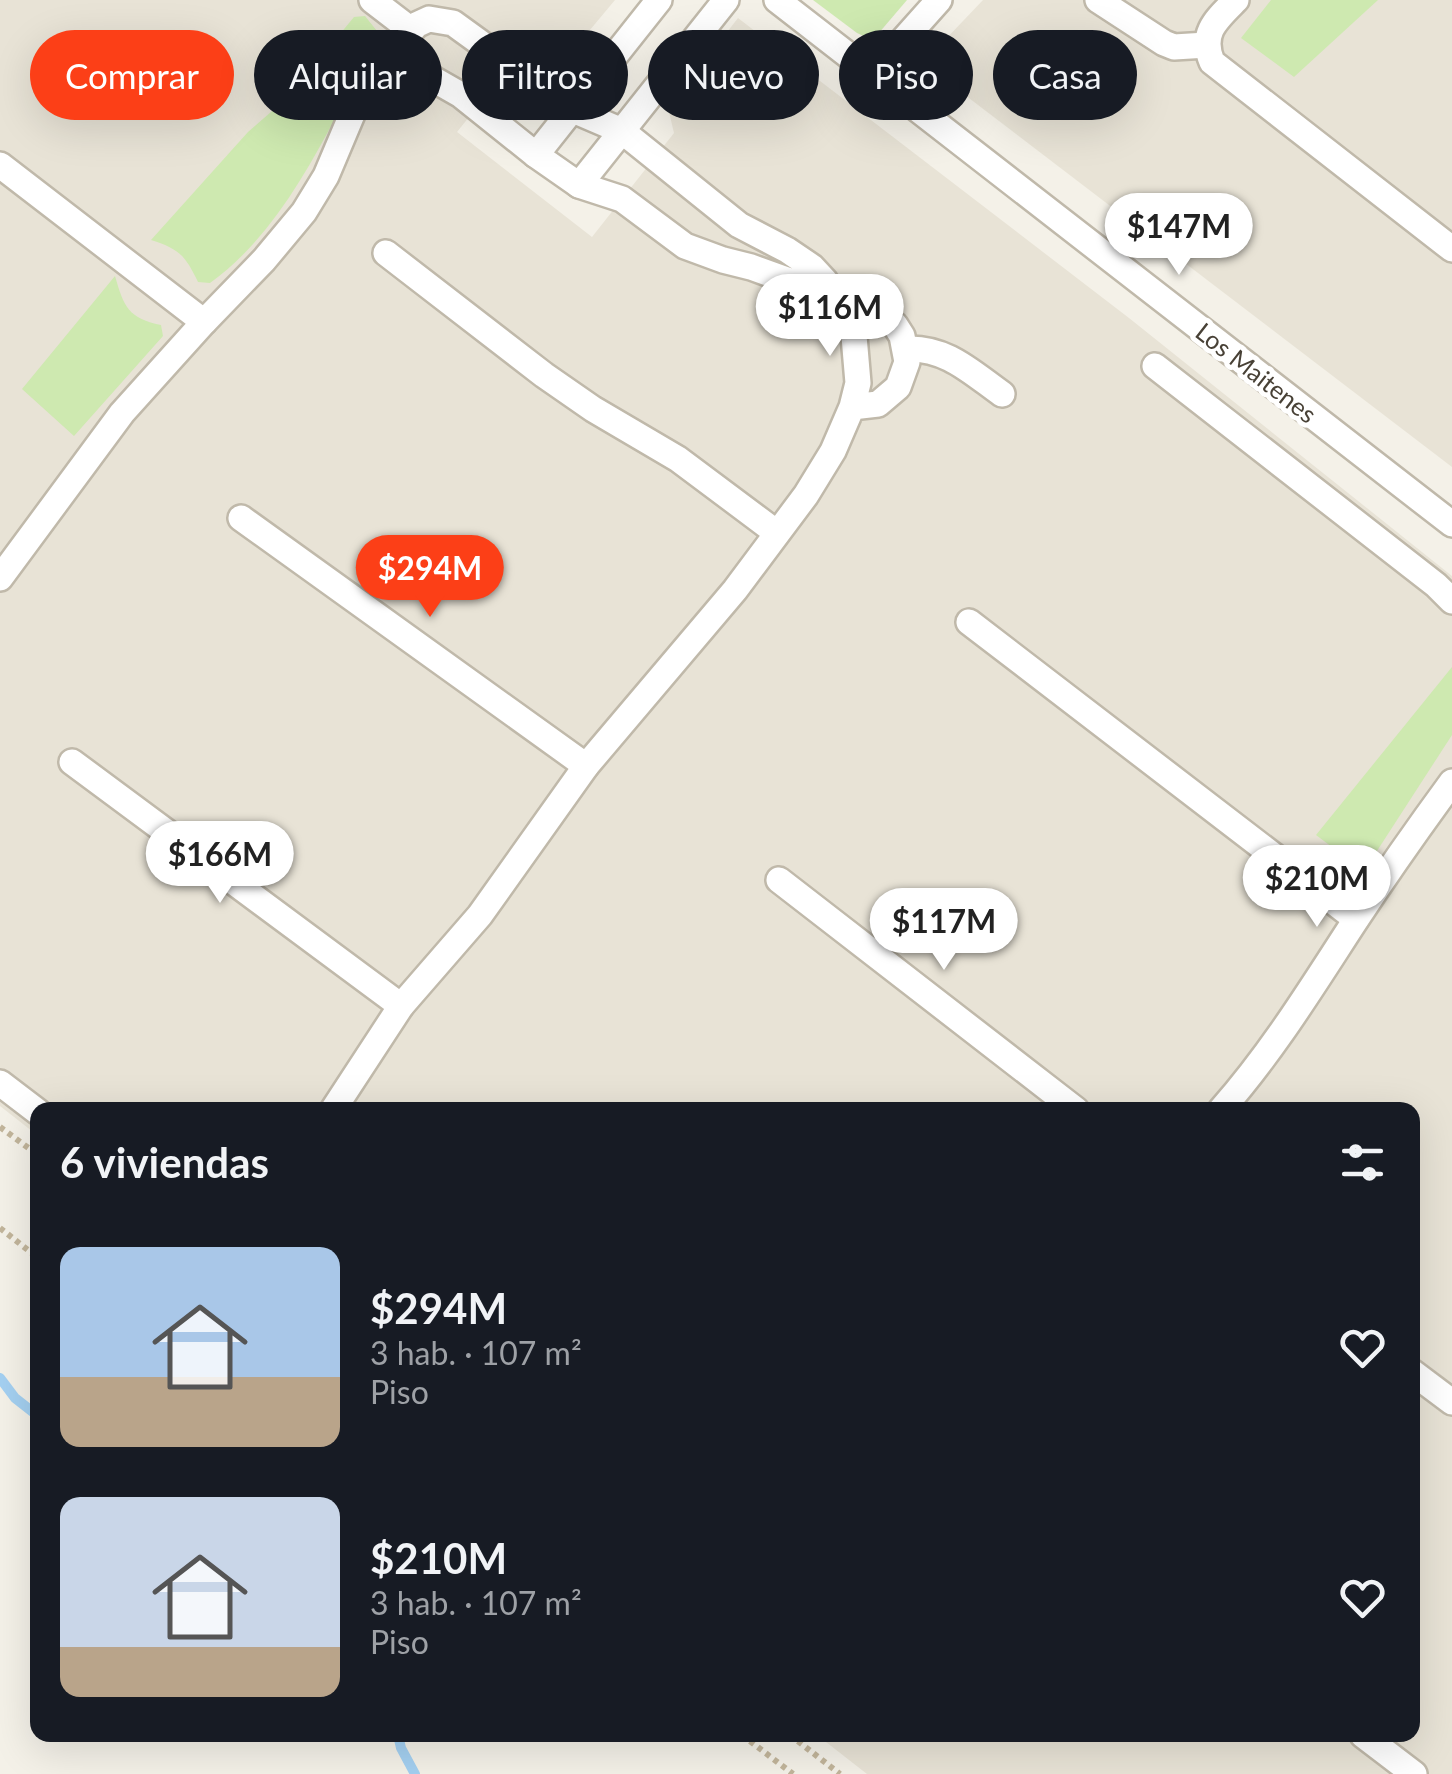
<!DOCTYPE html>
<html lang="es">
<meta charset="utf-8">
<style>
body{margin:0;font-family:Lato,sans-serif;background:#20242c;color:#f1f3f6;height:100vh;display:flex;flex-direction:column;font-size:38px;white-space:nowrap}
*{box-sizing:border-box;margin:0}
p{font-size:32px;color:#9ea1a6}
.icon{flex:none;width:55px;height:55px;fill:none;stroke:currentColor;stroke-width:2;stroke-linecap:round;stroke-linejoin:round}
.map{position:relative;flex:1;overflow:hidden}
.details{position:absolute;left:30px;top:1102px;width:1390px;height:640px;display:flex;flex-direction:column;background:#171b24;border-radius:20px;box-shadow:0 10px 40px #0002}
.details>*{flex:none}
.guide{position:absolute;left:30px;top:30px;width:1392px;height:90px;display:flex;gap:20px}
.price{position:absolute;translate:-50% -85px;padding:0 22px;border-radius:35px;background:#fff;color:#222;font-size:32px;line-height:65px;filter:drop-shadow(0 2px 5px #0008)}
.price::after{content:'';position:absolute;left:50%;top:60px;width:30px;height:22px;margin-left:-15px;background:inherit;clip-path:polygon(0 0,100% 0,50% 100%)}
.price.current{background:#fc3f17;color:#fff}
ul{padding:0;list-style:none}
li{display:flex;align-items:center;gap:30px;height:250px;padding:0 30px}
li span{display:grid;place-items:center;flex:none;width:280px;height:200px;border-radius:20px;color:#555}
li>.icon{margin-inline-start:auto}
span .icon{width:120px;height:120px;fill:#fffc;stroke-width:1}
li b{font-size:42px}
h2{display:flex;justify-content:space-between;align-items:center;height:120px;padding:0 30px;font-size:42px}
.pill{padding:0 35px;border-radius:45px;background:#171b24;box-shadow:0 10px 40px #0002;font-size:35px;line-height:90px}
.pill.current{background:#fc3f17;color:#fff}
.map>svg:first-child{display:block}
</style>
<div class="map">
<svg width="1452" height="1774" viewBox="0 0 1452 1774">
<rect width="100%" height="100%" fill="#f4f1e8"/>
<g fill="#e8e3d6">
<polygon points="0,0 615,0 574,49 531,40 457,132 592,237 674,133 668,108 738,18 1129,318 1452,576 1452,1774 867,1774 817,1735 1412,1735 1412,1110 38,1110 37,1135 0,1106"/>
<polygon points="983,0 1452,0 1452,467 923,63"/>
</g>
<g fill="#cee9b0">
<polygon points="813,0 907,0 878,34 870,39 857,33"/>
<polygon points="1271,0 1378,0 1294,77 1241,38"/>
<path d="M365 16 377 31C377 48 366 58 357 72 350 86 344 101 337 115 304 177 268 241 210 283L198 282C185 255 179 249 151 240L248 132 287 98 354 17Z"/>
<path d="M115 276C124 307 128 318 161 325L163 336 74 436 22 389Z"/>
<polygon points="1452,667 1452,735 1364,871 1316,835"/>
</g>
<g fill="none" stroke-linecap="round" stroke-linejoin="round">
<g stroke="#a4d0f1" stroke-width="10">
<polyline points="0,1378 15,1398 38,1416"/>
<polyline points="398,1735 401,1748 415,1774"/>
</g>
<g stroke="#c0b9aa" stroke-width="30">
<g id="street">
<polyline points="372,0 411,30"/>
<polyline points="777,0 1452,524"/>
<polyline points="1098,0 1164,43 1174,47 1207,45"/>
<path d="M1236 0C1216 20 1200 33 1212 62L1452 249"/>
<polyline points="872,75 939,0"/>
<polyline points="536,155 659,0"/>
<polyline points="0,165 204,322"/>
<polyline points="579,185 726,0"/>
<polyline points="386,253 544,375 593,409 678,459 777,533"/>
<path d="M906 349C946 347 971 372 1002 394"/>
<polyline points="1155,366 1436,585 1452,601"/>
<polyline points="241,518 586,766"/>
<polyline points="0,578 122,413 204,322 264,260 304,212 326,176 353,112 368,86 381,75 408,62"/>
<polyline points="969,622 1356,919"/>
<polyline points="72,762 401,1006"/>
<polyline points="779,880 1076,1110"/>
<polyline points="0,1083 38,1112"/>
<polyline points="333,1110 401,1006 480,915 586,766 735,590 806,495 833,451 852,407 858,383 854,336 846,311 825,281 812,267 787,250 739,225 622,131 573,110 453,23 429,19 416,25 407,36 405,50 412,67 461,95 536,155 579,185 622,199 685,246 723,260 751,267 787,280 846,311 859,310 872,312 895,325 902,336 907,362 898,387 878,404 852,407"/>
<path d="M1221 1110C1273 1051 1312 987 1355 921 1386 874 1419 827 1452 782"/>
<polyline points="1412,1372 1452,1402"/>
<polyline points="1363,1735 1414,1774"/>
</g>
</g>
<g stroke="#c2b59b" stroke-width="6" stroke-dasharray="5 5" stroke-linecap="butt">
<polyline points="0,1127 38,1155"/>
<polyline points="0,1228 38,1258"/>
<polyline points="742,1735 793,1774"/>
<polyline points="790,1735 840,1774"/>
</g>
<use href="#street" stroke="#fff" stroke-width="25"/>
</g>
<g text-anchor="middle" stroke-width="10" stroke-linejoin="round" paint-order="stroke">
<g font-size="25" fill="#484136" stroke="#fff">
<text transform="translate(1256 373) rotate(38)" y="9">Los Maitenes</text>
</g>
</g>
</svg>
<b class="price" style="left:1179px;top:278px">$147M</b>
<b class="price" style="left:830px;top:359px">$116M</b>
<b class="price current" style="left:430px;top:620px">$294M</b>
<b class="price" style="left:220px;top:906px">$166M</b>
<b class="price" style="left:1317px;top:930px">$210M</b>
<b class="price" style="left:944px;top:973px">$117M</b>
<div class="guide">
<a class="pill current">Comprar</a>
<a class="pill">Alquilar</a>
<a class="pill">Filtros</a>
<a class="pill">Nuevo</a>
<a class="pill">Piso</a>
<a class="pill">Casa</a>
</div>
<section class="details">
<h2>6 viviendas<svg class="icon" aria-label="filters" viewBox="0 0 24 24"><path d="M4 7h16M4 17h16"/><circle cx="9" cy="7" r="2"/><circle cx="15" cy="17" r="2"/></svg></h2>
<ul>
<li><span style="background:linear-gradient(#a9c7e8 65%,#b9a48a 0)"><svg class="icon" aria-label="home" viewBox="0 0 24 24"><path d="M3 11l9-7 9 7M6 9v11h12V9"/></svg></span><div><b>$294M</b><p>3 hab. · 107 m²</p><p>Piso</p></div><svg class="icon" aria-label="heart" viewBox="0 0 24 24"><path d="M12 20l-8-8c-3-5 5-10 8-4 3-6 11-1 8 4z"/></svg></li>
<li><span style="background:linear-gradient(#c9d6e8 75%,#b9a48a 0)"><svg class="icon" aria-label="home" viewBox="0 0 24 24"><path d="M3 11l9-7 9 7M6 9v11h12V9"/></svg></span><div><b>$210M</b><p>3 hab. · 107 m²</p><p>Piso</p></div><svg class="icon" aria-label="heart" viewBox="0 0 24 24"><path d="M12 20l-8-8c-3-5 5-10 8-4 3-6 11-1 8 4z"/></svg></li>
</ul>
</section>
</div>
